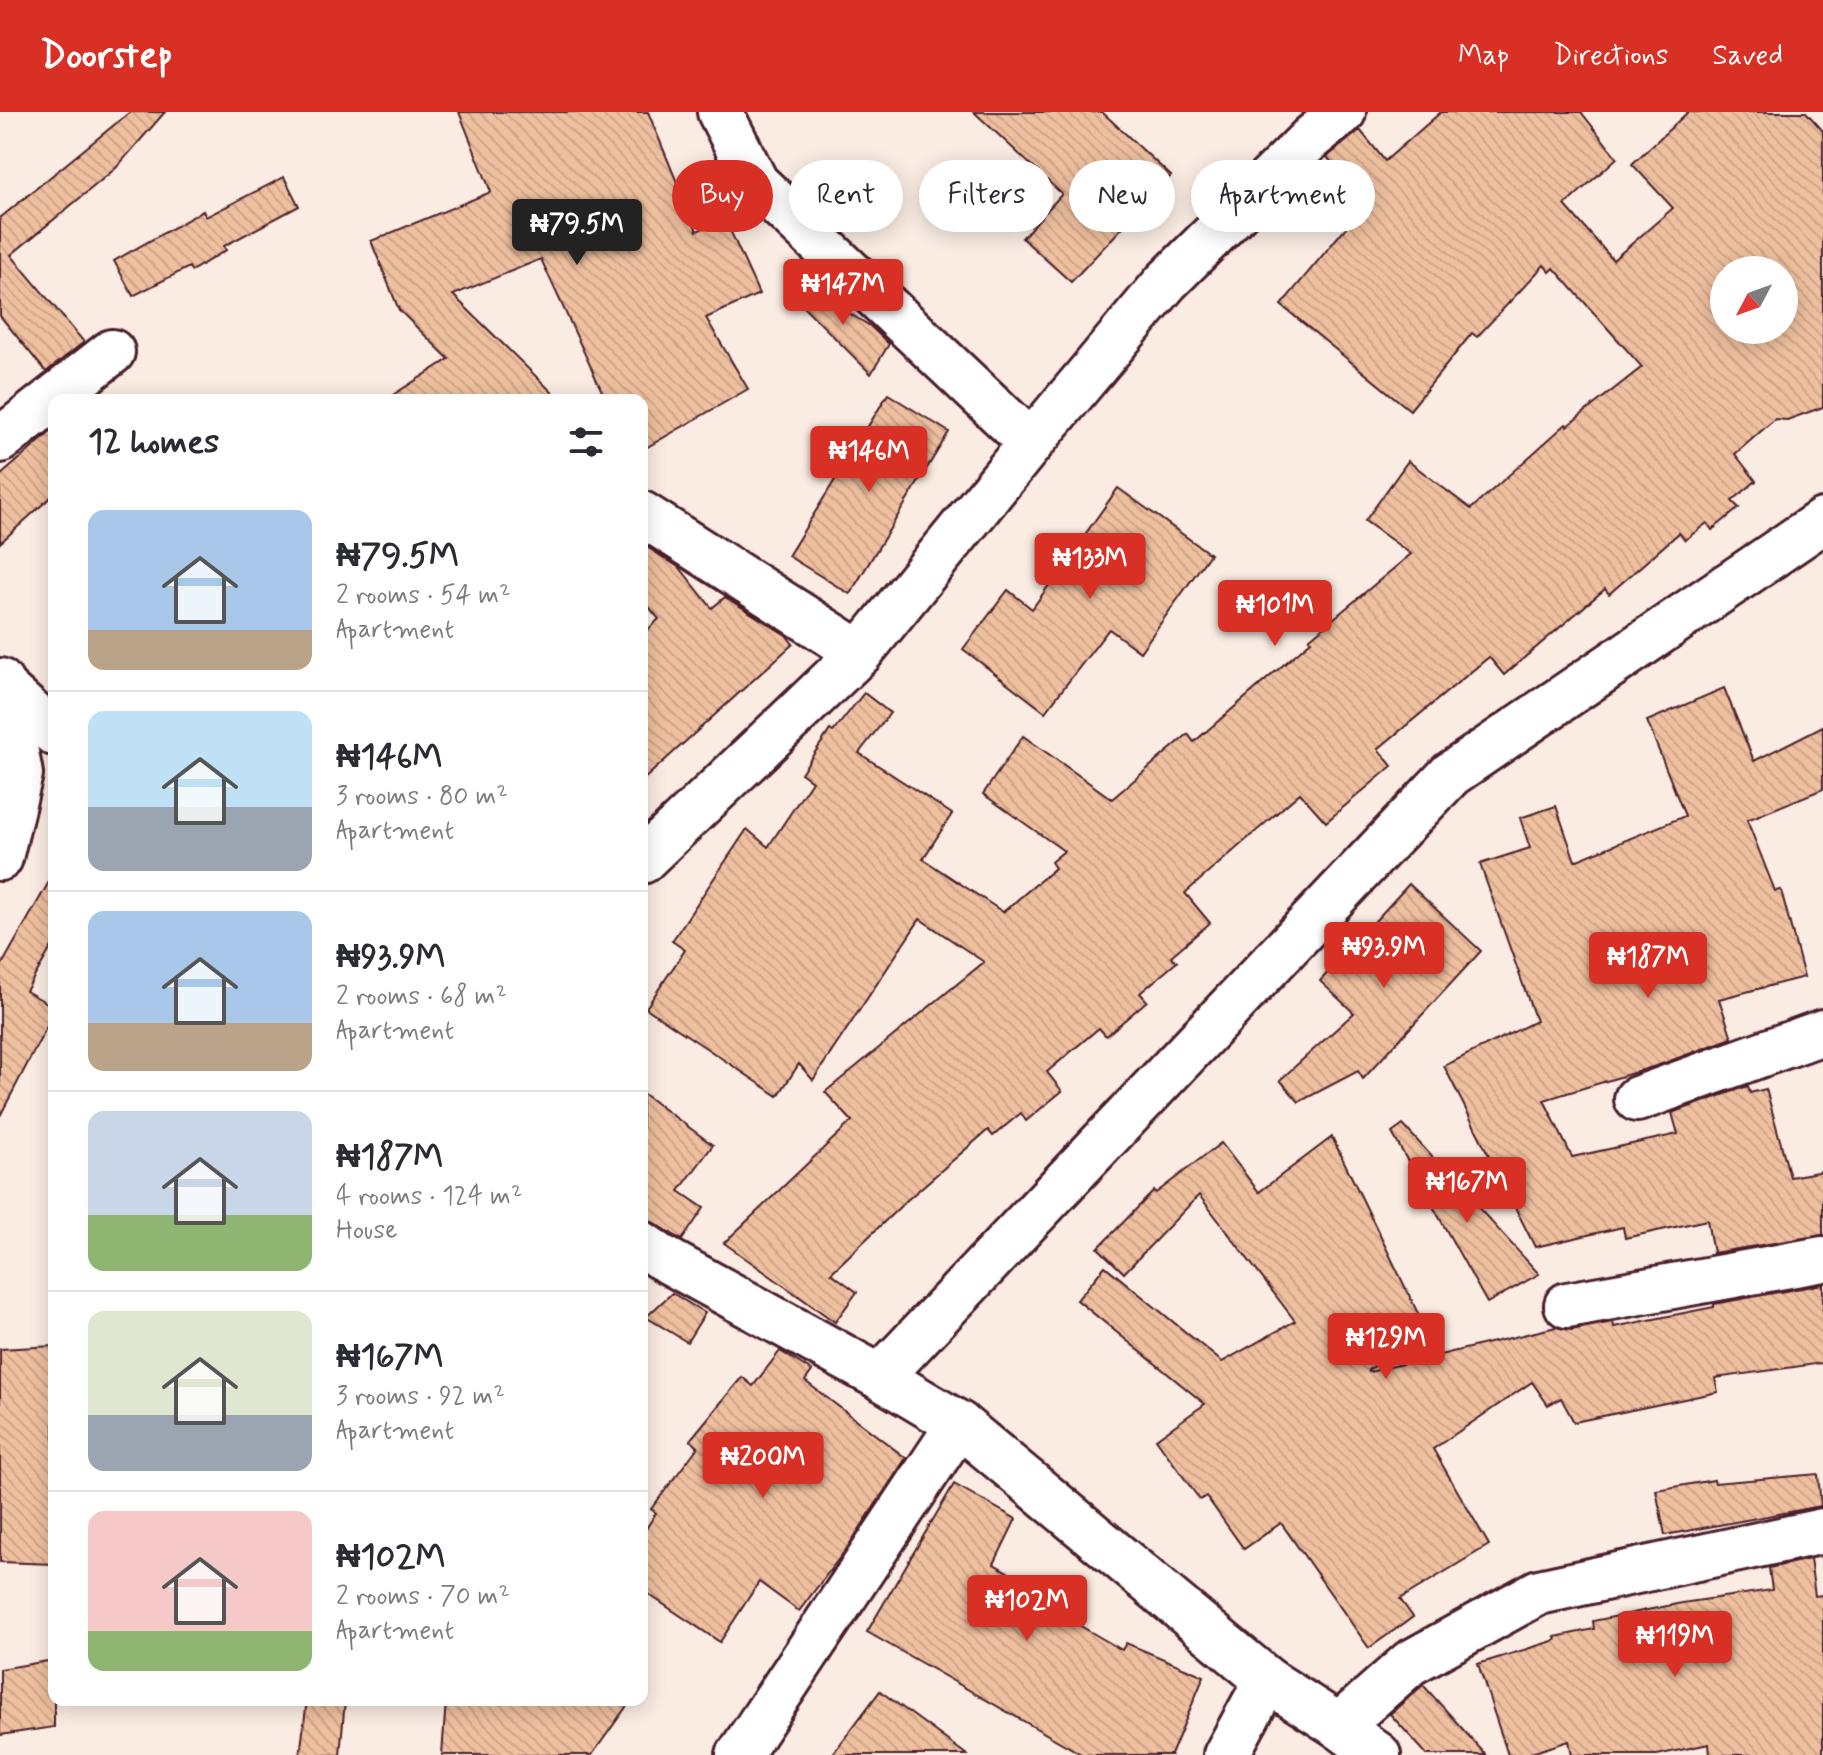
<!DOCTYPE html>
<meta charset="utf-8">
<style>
body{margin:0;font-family:Mynerve,sans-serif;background:#f2f2f3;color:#2b2b33;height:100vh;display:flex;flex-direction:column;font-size:30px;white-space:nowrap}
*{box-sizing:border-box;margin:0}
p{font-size:26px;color:#7c7c81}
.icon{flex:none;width:44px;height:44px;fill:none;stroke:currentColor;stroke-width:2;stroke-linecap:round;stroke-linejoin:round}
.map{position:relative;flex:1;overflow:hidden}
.sheet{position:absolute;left:48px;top:282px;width:600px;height:1312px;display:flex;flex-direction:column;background:#fff;border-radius:16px;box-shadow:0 4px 20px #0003}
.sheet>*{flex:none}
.banner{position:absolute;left:672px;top:48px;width:760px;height:72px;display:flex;gap:16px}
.needle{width:52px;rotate:229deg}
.controls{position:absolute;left:1710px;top:144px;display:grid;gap:16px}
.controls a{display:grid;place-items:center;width:88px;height:88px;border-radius:50%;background:#fff;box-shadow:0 4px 20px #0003;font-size:40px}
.price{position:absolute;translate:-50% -68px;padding:0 18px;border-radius:8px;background:#d93025;color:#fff;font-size:26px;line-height:52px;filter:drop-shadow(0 2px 4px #0008)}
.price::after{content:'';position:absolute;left:50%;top:48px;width:24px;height:18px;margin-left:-12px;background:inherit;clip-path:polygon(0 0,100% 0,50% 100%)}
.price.active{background:#222;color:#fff}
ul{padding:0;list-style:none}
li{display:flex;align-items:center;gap:24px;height:200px;padding:0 40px}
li+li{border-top:2px solid #e1e1e2}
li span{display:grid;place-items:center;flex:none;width:224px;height:160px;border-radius:16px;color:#555}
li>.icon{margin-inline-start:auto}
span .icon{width:96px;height:96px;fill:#fffc;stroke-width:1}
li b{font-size:34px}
h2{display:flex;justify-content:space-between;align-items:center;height:96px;padding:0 40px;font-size:34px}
.tag{padding:0 28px;border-radius:36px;background:#fff;box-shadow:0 4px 20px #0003;font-size:28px;line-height:72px}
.tag.active{background:#d93025;color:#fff}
header{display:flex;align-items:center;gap:48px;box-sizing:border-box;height:112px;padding:0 40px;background:#d93025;color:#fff}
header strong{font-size:38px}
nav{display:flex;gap:44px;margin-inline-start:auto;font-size:28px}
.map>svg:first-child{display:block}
</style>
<header>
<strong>Doorstep</strong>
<nav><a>Map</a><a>Directions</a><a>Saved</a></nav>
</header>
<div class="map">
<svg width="1823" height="1643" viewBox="0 0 1823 1643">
<defs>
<pattern id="building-back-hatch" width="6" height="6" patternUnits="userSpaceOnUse" patternTransform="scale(2)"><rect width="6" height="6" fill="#efc09f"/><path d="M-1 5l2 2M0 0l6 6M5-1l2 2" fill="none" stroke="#cea589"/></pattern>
</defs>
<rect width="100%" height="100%" fill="#faece2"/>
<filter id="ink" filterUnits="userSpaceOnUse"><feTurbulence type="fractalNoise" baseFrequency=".0125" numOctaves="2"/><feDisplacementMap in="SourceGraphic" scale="16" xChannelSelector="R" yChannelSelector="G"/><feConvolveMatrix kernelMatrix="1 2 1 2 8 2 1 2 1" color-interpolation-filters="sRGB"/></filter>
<g filter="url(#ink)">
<g fill="url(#building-back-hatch)" stroke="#4a1f2b" stroke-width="2" fill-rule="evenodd">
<polygon points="130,0 165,0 116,56 11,143 84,230 46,260 0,204 0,106"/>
<polygon points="459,0 648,0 697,119 725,107 759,182 706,206 748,277 642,338 642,288 606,288 541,147 453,183 560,288 385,288 449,247 399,198 371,129 491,80"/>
<polygon points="974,0 1102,0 1171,64 1071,170 1022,126 1062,82"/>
<path d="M1441 0H1581L1617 46 1565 93 1613 148 1673 96 1632 52 1688 0H1806L1823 19V295L1787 308 1775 307 1735 342 1756 369 1732 389 1739 396 1712 418 1707 411 1685 428 1679 421 1609 482 1605 477 1504 563 1489 545 1378 637 1392 654 1326 710 1300 681 1185 781 1210 811 1171 844 1177 850 1140 881 1147 889 1106 924 1099 916 1047 960 1062 979 1026 1009 1021 1001 993 1024 988 1018 906 1089 831 1161 857 1180 835 1210 724 1131 852 1009 825 980 984 850 920 807 813 968 799 952 778 984 646 896 685 838 672 829 747 717 768 735 812 669 801 661 830 618 833 620 864 581 890 601 859 641 952 702 923 747 1003 800 1055 756 1051 750 1064 739 983 682 1023 624 1112 687 1188 622 1194 630 1311 529 1309 527 1411 442 1365 409 1408 349 1471 397 1566 312 1567 314 1642 255 1554 156 1550 160 1544 153 1477 225 1472 221 1410 298 1281 193 1352 108 1348 105 1363 89 1327 45 1360 18 1385 49ZM1724 158H1784V218H1724Z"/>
<polygon points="284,65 299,94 224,134 226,138 191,159 189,155 133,184 114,149 203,99 206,105"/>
<polygon points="795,168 870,214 889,232 871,262 787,178"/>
<polygon points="888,282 949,320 850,482 788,444"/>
<polygon points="54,317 54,382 0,431 0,364"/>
<polygon points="1118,376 1210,442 1140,540 1109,517 1045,600 963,537 1008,478 1032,497"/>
<polygon points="642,432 680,456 712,496 725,485 786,523 793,532 642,669 642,523 659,507 642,487"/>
<polygon points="1724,576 1754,649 1823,614 1823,677 1747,708 1775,779 1781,778 1804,865 1719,887 1732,926 1659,953 1544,988 1572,1045 1678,1022 1672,1001 1748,974 1750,981 1766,977 1790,1065 1823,1059 1823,1123 1713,1141 1707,1108 1625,1126 1623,1115 1535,1135 1444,954 1536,909 1480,752 1530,736 1520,706 1556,694 1575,749 1685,704 1647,609"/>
<polygon points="54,761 54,831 26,879 54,895 54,901 0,1004 0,856"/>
<polygon points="1409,772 1481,839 1363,967 1358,959 1299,990 1280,968 1354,901 1320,869"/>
<polygon points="642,981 713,1033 679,1079 704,1096 682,1128 656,1112 642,1107"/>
<polygon points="1403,1013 1539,1162 1487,1191 1392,1021"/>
<polygon points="1332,1025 1429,1224 1368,1258 1369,1260 1556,1215 1571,1218 1613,1210 1614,1215 1714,1195 1714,1192 1823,1172 1823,1251 1715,1266 1718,1280 1574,1310 1561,1286 1548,1293 1532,1270 1433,1337 1489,1433 1400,1487 1413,1505 1369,1536 1281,1411 1244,1437 1206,1384 1200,1388 1156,1327 1205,1292 1077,1188 1105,1154 1222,1250 1295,1209 1199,1083 1124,1161 1098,1136 1154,1079 1156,1081 1221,1031 1259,1080"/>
<polygon points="672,1181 705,1201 687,1230 646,1205"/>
<polygon points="54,1234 54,1452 0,1450 0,1237"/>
<polygon points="780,1239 812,1259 805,1269 906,1346 847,1436 799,1499 759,1470 720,1530 642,1478 642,1423 656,1401 651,1397 698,1335 690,1328 742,1265 753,1274"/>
<polygon points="1818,1362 1821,1394 1665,1423 1656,1378 1714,1368 1715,1371"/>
<polygon points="954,1372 1016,1407 994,1452 1051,1485 1046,1494 1122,1538 1126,1531 1204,1564 1171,1643 1083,1643 867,1520"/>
<polygon points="1810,1447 1815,1484 1823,1483 1823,1643 1710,1643 1709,1632 1657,1643 1572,1643 1569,1629 1525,1643 1508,1643 1478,1552 1556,1528 1555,1525 1594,1517 1593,1509 1682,1491 1772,1478 1769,1456"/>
<polygon points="54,1548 54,1615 0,1623 0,1557"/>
<polygon points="1423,1573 1486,1643 1427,1643 1422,1637 1390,1602"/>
<polygon points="880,1579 967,1643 832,1643"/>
<polygon points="307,1588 345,1588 340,1643 300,1643"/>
<polygon points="446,1588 631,1588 592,1643 442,1643"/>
</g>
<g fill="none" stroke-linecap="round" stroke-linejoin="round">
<g stroke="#4a1f2b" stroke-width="50">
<g id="minor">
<polyline points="720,0 756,71 1031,331"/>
<polyline points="0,328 112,240"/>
<polyline points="642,402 860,541"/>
<polyline points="4,576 54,621"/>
<polyline points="642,749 860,541 1031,331 1166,170 1311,26 1343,0"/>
<polyline points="1637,987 1823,920"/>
<polyline points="642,1132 659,1144 880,1265 959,1312 1267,1568 1339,1614 1378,1643"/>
<polyline points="1567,1193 1823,1147"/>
<polyline points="880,1265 1451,662 1823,409"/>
<polyline points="1339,1614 1410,1551 1539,1480 1823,1419"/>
<polyline points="739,1643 959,1312"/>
<polyline points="1226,1643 1267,1568"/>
</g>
</g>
<g stroke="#4a1f2b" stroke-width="50">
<polyline id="secondary" points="0,569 4,576 20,662 0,746"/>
</g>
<use href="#minor" stroke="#fff" stroke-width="44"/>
<use href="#secondary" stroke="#fff" stroke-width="44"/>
</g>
</g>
</svg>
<div class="controls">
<a><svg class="needle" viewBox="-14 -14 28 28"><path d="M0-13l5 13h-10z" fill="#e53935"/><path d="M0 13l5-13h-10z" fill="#7c7c81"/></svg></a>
</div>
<b class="price active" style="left:577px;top:155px">₦79.5M</b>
<b class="price" style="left:843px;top:215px">₦147M</b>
<b class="price" style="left:869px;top:382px">₦146M</b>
<b class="price" style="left:1090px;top:489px">₦133M</b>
<b class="price" style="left:1275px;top:536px">₦101M</b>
<b class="price" style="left:1384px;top:878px">₦93.9M</b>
<b class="price" style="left:1648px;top:888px">₦187M</b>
<b class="price" style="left:1467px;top:1113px">₦167M</b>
<b class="price" style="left:1386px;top:1269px">₦129M</b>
<b class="price" style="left:763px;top:1388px">₦200M</b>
<b class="price" style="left:1027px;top:1531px">₦102M</b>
<b class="price" style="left:1675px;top:1567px">₦119M</b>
<div class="banner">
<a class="tag active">Buy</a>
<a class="tag">Rent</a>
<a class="tag">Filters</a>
<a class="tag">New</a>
<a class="tag">Apartment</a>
</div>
<section class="sheet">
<h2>12 homes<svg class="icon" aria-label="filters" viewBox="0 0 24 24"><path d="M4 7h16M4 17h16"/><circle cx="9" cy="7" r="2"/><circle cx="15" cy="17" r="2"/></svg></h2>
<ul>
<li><span style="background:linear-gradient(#a9c7e8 75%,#b9a48a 0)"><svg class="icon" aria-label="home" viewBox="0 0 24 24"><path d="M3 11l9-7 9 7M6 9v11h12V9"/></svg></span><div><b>₦79.5M</b><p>2 rooms · 54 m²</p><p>Apartment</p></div></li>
<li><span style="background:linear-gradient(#bfe0f5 60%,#9aa5b1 0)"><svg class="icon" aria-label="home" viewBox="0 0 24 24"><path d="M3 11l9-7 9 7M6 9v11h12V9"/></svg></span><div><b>₦146M</b><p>3 rooms · 80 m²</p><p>Apartment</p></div></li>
<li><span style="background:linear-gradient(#a9c7e8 70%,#b9a48a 0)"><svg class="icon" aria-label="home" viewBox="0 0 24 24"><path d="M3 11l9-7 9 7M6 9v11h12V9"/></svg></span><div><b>₦93.9M</b><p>2 rooms · 68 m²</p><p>Apartment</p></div></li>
<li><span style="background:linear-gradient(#c9d6e8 65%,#8fb573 0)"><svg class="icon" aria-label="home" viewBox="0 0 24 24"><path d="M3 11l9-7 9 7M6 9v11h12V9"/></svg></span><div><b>₦187M</b><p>4 rooms · 124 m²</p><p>House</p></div></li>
<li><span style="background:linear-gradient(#dfe7d0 65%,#9aa5b1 0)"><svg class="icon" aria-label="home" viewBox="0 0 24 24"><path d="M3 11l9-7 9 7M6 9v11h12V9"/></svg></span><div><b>₦167M</b><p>3 rooms · 92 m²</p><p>Apartment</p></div></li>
<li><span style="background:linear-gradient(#f6c9c9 75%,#8fb573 0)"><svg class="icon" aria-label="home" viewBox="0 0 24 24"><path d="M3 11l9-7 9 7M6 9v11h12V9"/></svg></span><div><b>₦102M</b><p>2 rooms · 70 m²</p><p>Apartment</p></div></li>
</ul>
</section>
</div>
